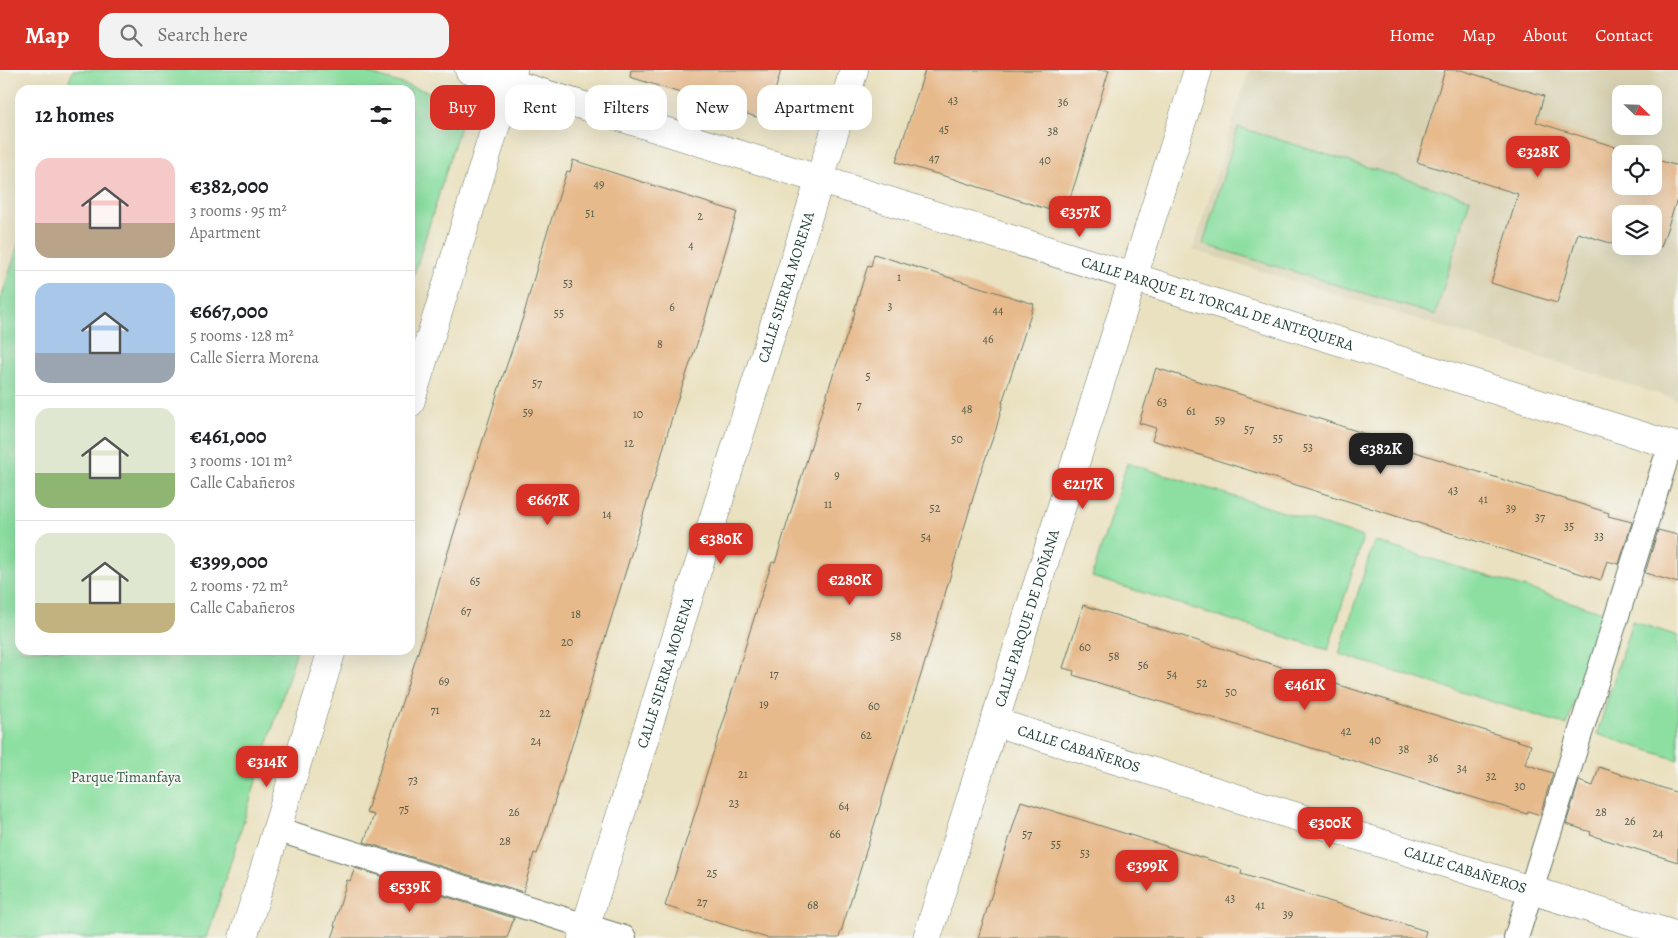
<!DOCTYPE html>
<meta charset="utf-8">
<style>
body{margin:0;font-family:Alegreya,serif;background:#f2f2f2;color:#202124;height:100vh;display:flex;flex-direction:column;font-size:19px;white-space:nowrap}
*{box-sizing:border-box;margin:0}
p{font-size:16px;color:#757577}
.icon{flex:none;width:28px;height:28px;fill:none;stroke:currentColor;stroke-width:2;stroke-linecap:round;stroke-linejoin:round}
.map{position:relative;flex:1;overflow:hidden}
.sheet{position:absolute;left:15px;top:15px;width:400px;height:570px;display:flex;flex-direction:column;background:#fff;border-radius:15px;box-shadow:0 5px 20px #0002}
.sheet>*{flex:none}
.banner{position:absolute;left:430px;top:15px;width:475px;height:45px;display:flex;gap:10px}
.needle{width:32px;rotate:113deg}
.fabs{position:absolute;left:1612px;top:15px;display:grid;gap:10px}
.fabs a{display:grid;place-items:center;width:50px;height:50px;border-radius:10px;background:#fff;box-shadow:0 5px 20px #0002;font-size:25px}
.price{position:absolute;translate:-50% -42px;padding:0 11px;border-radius:10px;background:#d93025;color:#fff;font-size:16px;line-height:32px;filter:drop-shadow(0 1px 2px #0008)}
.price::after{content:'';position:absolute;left:50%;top:30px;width:15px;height:11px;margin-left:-8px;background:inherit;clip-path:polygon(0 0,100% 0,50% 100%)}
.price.on{background:#222;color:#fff}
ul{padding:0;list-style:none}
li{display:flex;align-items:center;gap:15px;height:125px;padding:0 20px}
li+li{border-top:1px solid #e0e0e0}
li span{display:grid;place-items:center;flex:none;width:140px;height:100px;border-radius:15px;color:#555}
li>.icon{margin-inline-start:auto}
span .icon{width:60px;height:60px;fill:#fffc;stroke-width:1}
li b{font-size:21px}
h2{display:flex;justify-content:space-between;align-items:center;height:60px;padding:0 20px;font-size:21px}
.chip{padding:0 18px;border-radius:15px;background:#fff;box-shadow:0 5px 20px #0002;font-size:18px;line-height:45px}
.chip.on{background:#d93025;color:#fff}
header{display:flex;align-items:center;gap:30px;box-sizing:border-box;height:70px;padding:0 25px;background:#d93025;color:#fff}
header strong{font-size:24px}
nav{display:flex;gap:28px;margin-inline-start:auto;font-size:18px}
.search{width:350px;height:45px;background:#f2f2f2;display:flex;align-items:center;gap:12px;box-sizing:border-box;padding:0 18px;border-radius:15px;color:#757577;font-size:19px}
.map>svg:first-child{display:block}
</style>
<header>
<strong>Map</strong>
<div class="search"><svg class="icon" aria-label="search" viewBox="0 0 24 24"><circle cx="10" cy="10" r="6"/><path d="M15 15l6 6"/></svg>Search here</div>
<nav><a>Home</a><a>Map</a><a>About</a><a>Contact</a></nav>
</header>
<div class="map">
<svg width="1678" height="868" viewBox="0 0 1678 868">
<rect width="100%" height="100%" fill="#f6f6f2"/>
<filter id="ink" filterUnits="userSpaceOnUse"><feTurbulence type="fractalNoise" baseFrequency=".02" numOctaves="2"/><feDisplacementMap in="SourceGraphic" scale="10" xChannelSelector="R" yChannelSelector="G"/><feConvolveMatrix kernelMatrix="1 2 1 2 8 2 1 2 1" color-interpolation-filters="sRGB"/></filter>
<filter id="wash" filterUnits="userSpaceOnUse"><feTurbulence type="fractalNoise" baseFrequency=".0096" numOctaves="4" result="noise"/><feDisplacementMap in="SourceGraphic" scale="20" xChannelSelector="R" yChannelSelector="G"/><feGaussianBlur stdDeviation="1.12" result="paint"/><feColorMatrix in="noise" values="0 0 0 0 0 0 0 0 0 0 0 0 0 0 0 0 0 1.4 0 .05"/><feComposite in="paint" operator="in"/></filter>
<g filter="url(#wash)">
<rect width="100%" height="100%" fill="#eae1c0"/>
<path fill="#d8d2b2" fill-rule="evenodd" d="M1249 0H1678V330L1193 180ZM1621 24H1654V56H1621ZM1621 84H1654V116H1621ZM1621 144H1654V176H1621Z"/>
<g fill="#8cdfa1" stroke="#568e6a">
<polygon points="73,0 358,0 467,34 410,217 410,20 66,20"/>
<polygon points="1238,57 1470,129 1435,245 1203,174"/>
<polygon points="20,169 20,580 297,580 207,868 0,868 0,232"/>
<polygon points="1127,393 1363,467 1328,580 1092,507"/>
<polygon points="1374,471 1603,542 1567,655 1339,584"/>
<polygon points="1632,551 1678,566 1678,690 1597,664"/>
</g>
<g id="blocks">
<g fill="#e7ba8c">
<polygon points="631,0 781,0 770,38 766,37 763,49 630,7"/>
<polygon points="925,0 1109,0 1075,113 1068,133 1065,132 1062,144 951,108 896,92"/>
<polygon points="1445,0 1461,0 1544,26 1536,52 1638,84 1621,84 1621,116 1654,116 1654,89 1678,96 1678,126 1661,177 1654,175 1654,144 1621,144 1621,176 1634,176 1633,180 1578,163 1557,233 1491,213 1518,124 1417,92"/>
<polygon points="573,90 737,142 703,256 674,340 661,387 547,756 537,784 534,783 523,822 364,772 374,745 366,743 430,545 443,498 499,318 523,247 545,169 567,101 570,102"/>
<polygon points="874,184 1034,234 1002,333 1003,333 996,359 980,404 929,579 839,868 767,868 665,836 697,737 706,705 728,638 727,638 750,561 772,492 775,493 831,311 855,242 854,241 868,195 871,196"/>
<polygon points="1156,298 1326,351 1378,368 1377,370 1609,443 1608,446 1632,452 1619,494 1607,491 1601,510 1152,370 1156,358 1139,353"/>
<polygon points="1658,460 1678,465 1678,513 1645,503"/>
<polygon points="1083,535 1531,675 1525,694 1553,703 1540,745 1528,741 1527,744 1073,605 1074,601 1063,598"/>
<polygon points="1599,697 1678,723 1678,792 1590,765 1591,762 1566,754 1579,711 1593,716"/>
<polygon points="1021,731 1242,800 1241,804 1426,861 1424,868 978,868"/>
<polygon points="355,798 514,848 507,868 332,868 336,857 334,856 347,810 350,811"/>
</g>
</g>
</g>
<g filter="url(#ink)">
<use href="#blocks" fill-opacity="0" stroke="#667665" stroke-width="1"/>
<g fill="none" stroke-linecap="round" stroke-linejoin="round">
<g stroke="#667665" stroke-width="26">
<g id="pedestrian">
<polyline points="276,759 624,868"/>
<polyline points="1516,868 1665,392"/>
</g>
</g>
<g stroke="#667665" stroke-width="29">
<g id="minor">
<path id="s1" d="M469 0 1678 377"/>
<polyline points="410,333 513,0"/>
<path id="s2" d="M994 652 1678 866"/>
<polyline points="243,868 332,580"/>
<path id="s3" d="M582 868 854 0"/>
<path id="s4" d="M927 868 1198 0"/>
</g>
</g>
<use href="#pedestrian" stroke="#fff" stroke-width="24"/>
<use href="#minor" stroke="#fff" stroke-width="28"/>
</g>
</g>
<g text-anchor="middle" stroke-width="4" stroke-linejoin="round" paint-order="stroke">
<g font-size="12" fill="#515c4a">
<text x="953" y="34">43</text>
<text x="1063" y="36">36</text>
<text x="944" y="63">45</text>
<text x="1053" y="65">38</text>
<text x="934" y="92">47</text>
<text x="1045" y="94">40</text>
<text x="599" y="118">49</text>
<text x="590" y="147">51</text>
<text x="700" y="150">2</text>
<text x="691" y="179">4</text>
<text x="899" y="211">1</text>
<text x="568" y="217">53</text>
<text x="890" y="240">3</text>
<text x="672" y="241">6</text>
<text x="998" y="244">44</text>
<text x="559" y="247">55</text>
<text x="988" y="273">46</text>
<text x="660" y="278">8</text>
<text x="868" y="310">5</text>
<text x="537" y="317">57</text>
<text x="1162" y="336">63</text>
<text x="859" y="339">7</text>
<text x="967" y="343">48</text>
<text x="1191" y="345">61</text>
<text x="528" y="346">59</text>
<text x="638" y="348">10</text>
<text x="1220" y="354">59</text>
<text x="1249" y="363">57</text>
<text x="1278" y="372">55</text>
<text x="957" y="373">50</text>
<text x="629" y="377">12</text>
<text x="1308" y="381">53</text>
<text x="837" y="409">9</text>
<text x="1453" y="424">43</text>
<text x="1483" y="433">41</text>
<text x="828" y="438">11</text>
<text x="935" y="442">52</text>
<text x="1511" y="442">39</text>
<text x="607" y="448">14</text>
<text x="1540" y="451">37</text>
<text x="1569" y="460">35</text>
<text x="1599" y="470">33</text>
<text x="926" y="471">54</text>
<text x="475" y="515">65</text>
<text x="466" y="545">67</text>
<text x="576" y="548">18</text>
<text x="896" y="570">58</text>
<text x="567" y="576">20</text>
<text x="1085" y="581">60</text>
<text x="1114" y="590">58</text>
<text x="1143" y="599">56</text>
<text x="774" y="608">17</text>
<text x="1172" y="608">54</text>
<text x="444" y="615">69</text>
<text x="1202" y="617">52</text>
<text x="1231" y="626">50</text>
<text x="764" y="638">19</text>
<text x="874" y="640">60</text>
<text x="435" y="644">71</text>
<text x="545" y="647">22</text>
<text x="1346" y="665">42</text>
<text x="866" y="669">62</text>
<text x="1375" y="674">40</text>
<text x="536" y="675">24</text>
<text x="1404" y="683">38</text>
<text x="1433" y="692">36</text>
<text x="1462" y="702">34</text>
<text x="743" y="708">21</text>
<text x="1491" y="710">32</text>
<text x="413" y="714">73</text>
<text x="1520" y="720">30</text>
<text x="734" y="737">23</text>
<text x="844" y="740">64</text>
<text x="404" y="743">75</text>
<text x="514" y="746">26</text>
<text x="1601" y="746">28</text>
<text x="1630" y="755">26</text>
<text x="1658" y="767">24</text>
<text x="835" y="768">66</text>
<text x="1027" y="768">57</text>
<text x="505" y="775">28</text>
<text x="1056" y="778">55</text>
<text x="1085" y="787">53</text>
<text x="712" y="807">25</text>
<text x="1230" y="832">43</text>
<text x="702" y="836">27</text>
<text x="813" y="839">68</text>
<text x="1260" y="839">41</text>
<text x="1288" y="848">39</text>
</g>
<g font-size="15" fill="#1f3d34" stroke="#f6f6f2">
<text dy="5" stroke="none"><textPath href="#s3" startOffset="682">CALLE SIERRA MORENA</textPath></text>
<text dy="5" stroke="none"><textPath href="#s1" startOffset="784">CALLE PARQUE EL TORCAL DE ANTEQUERA</textPath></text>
<text dy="5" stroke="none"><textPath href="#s4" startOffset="335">CALLE PARQUE DE DOÑANA</textPath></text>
<text dy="5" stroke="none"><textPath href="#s3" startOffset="278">CALLE SIERRA MORENA</textPath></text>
<text dy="5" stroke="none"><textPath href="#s2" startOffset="89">CALLE CABAÑEROS</textPath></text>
<text dy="5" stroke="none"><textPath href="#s2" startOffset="494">CALLE CABAÑEROS</textPath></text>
</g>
<g font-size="15" fill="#355d4a" stroke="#f6f6f2">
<text x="126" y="712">Parque Timanfaya</text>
</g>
</g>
</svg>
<div class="fabs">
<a><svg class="needle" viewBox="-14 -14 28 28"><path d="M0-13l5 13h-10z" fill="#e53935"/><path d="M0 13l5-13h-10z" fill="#757577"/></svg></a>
<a><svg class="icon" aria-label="locate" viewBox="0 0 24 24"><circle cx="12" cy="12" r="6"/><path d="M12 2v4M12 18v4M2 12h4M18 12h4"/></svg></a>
<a><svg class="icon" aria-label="layers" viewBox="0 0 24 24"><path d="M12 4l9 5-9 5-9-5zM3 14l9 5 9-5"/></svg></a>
</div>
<b class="price" style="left:1538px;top:108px">€328K</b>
<b class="price" style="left:1080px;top:168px">€357K</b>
<b class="price on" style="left:1381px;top:405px">€382K</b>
<b class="price" style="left:1083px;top:440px">€217K</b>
<b class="price" style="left:548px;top:456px">€667K</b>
<b class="price" style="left:721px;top:495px">€380K</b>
<b class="price" style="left:850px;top:536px">€280K</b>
<b class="price" style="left:1305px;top:641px">€461K</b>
<b class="price" style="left:267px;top:718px">€314K</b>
<b class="price" style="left:1330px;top:779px">€300K</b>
<b class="price" style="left:1147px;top:822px">€399K</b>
<b class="price" style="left:410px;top:843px">€539K</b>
<div class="banner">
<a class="chip on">Buy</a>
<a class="chip">Rent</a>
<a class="chip">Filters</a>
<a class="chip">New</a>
<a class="chip">Apartment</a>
</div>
<section class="sheet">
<h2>12 homes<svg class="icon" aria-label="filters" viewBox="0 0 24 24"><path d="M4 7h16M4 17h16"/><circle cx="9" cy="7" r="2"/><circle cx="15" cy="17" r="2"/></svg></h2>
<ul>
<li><span style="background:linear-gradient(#f6c9c9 65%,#b9a48a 0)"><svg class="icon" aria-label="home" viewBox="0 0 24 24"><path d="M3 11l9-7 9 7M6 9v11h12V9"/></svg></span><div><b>€382,000</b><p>3 rooms · 95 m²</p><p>Apartment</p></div></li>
<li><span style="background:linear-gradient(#a9c7e8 70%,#9aa5b1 0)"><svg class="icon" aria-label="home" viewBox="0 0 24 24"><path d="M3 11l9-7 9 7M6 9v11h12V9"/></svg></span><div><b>€667,000</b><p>5 rooms · 128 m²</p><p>Calle Sierra Morena</p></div></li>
<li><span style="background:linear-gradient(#dfe7d0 65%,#8fb573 0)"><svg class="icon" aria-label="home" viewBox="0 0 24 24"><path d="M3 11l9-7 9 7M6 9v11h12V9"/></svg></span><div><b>€461,000</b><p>3 rooms · 101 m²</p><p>Calle Cabañeros</p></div></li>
<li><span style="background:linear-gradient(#dfe7d0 70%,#c2b280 0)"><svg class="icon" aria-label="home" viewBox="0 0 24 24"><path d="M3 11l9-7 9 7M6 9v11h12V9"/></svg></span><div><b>€399,000</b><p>2 rooms · 72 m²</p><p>Calle Cabañeros</p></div></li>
</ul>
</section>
</div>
